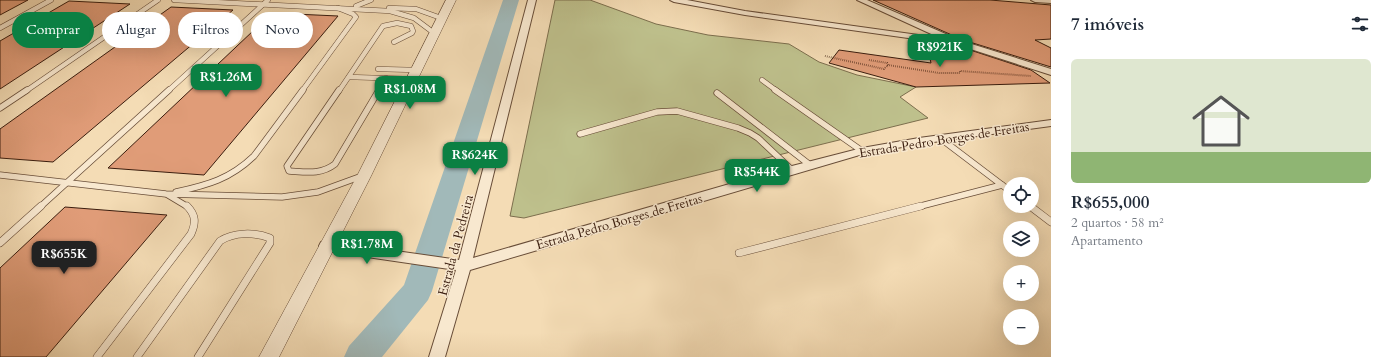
<!DOCTYPE html>
<html lang="pt">
<meta charset="utf-8">
<style>
body{margin:0;font-family:Cardo,serif;background:#f6f6f7;color:#1f2937;height:100vh;display:flex;flex-direction:column;font-size:15px;white-space:nowrap}
*{box-sizing:border-box;margin:0}
p{font-size:13px;color:#747a83}
.icon{flex:none;width:22px;height:22px;fill:none;stroke:currentColor;stroke-width:2;stroke-linecap:round;stroke-linejoin:round}
.map{position:relative;flex:1;overflow:hidden}
.panel{display:flex;flex-direction:column;background:#fff;width:340px}
.panel>*{flex:none}
.top-card{position:absolute;left:12px;top:12px;width:380px;height:36px;display:flex;gap:8px}
.controls{position:absolute;left:1003px;top:177px;display:grid;gap:8px}
.controls a{display:grid;place-items:center;width:36px;height:36px;border-radius:50%;background:#fff;box-shadow:0 4px 16px #0002;font-size:20px}
.price{position:absolute;translate:-50% -34px;padding:0 9px;border-radius:8px;background:#0b8043;color:#fff;font-size:13px;line-height:26px;filter:drop-shadow(0 1px 2px #0008)}
.price::after{content:'';position:absolute;left:50%;top:24px;width:12px;height:9px;margin-left:-6px;background:inherit;clip-path:polygon(0 0,100% 0,50% 100%)}
.price.current{background:#222;color:#fff}
ul{padding:0;list-style:none}
li{display:grid;align-content:center;gap:8px;height:212px;padding:0 20px}
li span{display:grid;place-items:center;height:124px;border-radius:6px;color:#555}
li>.icon{margin-inline-start:auto}
span .icon{width:72px;height:72px;fill:#fffc;stroke-width:1}
li b{font-size:17px}
h2{display:flex;justify-content:space-between;align-items:center;height:48px;padding:0 20px;font-size:17px}
.tag{padding:0 14px;border-radius:18px;background:#fff;box-shadow:0 4px 16px #0002;font-size:14px;line-height:36px}
.tag.current{background:#0b8043;color:#fff}
main{display:flex;flex:1;min-height:0}
.map>svg:first-child{display:block}
</style>
<main>
<div class="map">
<svg width="1051" height="357" viewBox="0 0 1051 357">
<rect width="100%" height="100%" fill="#f4dcb5"/>
<filter id="stains"><feTurbulence type="fractalNoise" baseFrequency=".005" numOctaves="4"/><feColorMatrix values="0 0 0 0 .2 0 0 0 0 .09 0 0 0 0 .02 0 0 0 .5 -.17"/></filter>
<radialGradient id="worn" r=".72"><stop offset=".6" stop-color="#630" stop-opacity="0"/><stop offset="1" stop-color="#630" stop-opacity=".3"/></radialGradient>
<polygon fill="#bec08c" stroke="#7c6e4d" points="555,0 590,0 656,24 708,35 789,44 819,62 857,75 916,87 900,97 928,118 524,218 510,216"/>
<g fill="none" stroke-linecap="round" stroke-linejoin="round">
<polygon fill="#a1b9b9" fill-rule="evenodd" points="503,0 519,0 432,291 428,300 382,357 344,357 349,346 404,285"/>
</g>
<g fill="#e09c78" stroke="#3a1d0e">
<polygon points="0,0 28,0 0,15"/>
<polygon points="873,0 990,0 1051,5 1051,39 1035,40 1051,48 1051,67 963,40"/>
<polygon points="69,1 130,4 0,89 0,41"/>
<polygon points="171,7 233,10 53,162 0,158 0,129"/>
<polygon points="272,13 338,16 204,175 108,168"/>
<polygon points="926,42 958,46 1031,70 1050,83 916,87 829,63 839,50 931,63"/>
<polygon points="65,207 167,215 46,357 0,357 0,268"/>
</g>
<g fill="none" stroke-linecap="round" stroke-linejoin="round">
<g stroke="#684d38" stroke-width="5.5">
<g id="service-far2">
<polyline points="174,0 390,11 414,18 434,33"/>
<polyline points="356,6 371,0"/>
<polyline points="389,8 416,9 441,18"/>
<polyline points="0,28 51,0"/>
<polyline points="378,69 416,70"/>
<polyline points="349,77 411,79"/>
<polyline points="762,80 777,91"/>
<polyline points="26,91 158,0"/>
<polyline points="168,91 268,0"/>
<polyline points="302,91 356,17 353,14 338,8"/>
<polyline points="339,91 383,26 397,23 411,26 413,31 412,33 394,42"/>
<polyline points="379,91 386,78"/>
</g>
</g>
<g stroke="#684d38" stroke-width="7">
<g id="service-far1">
<path d="M339 90 287 166 289 171C306 172 321 175 335 164L379 90"/>
<polyline points="775,90 862,151"/>
<polyline points="717,93 810,165"/>
<polyline points="0,108 27,90"/>
<polyline points="580,134 657,112 677,111 738,128 750,133 758,138 792,170"/>
<polyline points="0,175 166,194 282,197 318,192 362,176"/>
<polyline points="1002,185 1010,191"/>
<path d="M176 192C208 185 230 179 254 156L303 90"/>
<polyline points="168,195 188,207"/>
<polyline points="1030,206 1031,207"/>
<polyline points="40,207 169,90"/>
<polyline points="917,207 1002,185 940,138"/>
</g>
</g>
<g stroke="#684d38" stroke-width="8">
<g id="service">
<polyline points="1030,206 1051,222"/>
<polyline points="0,243 41,206"/>
<polyline points="739,253 921,206"/>
<path d="M97 357 191 234C196 223 196 215 187 206"/>
<path d="M137 357 220 241C234 232 255 232 270 238V243L198 357"/>
</g>
</g>
<g stroke="#684d38" stroke-width="2">
<g id="minor">
<polygon points="528,0 536,0 473,258 788,167 862,148 919,138 1051,120 1051,126 919,144 863,154 470,270 445,357 429,357 456,270 326,251 321,250 319,246 321,242 326,241 459,260"/>
<polygon points="670,0 687,0 745,11 940,38 857,0 867,0 962,41 1051,69 1051,75 958,45 745,15 674,2"/>
<polygon points="1031,0 1051,0 1051,3 1035,2"/>
</g>
</g>
<g stroke="#684d38" stroke-width="1">
<polygon id="tertiary" points="446,0 456,0 371,176 279,357 259,357 357,176"/>
</g>
<g stroke="#3a1d0e" stroke-width="2" stroke-dasharray="0.5 1.5" stroke-linecap="butt">
<polyline points="825,56 884,69 888,65"/>
<polyline points="869,60 887,63 888,65 939,73 960,73 960,71 1031,76"/>
</g>
<use href="#service-far2" stroke="#f8e8cf" stroke-width="4.5"/>
<use href="#service-far1" stroke="#f8e8cf" stroke-width="5.5"/>
<use href="#service" stroke="#f8e8cf" stroke-width="7"/>
<use href="#minor" fill="#f8e8cf" fill-rule="evenodd"/>
<use href="#tertiary" fill="#f8e8cf" fill-rule="evenodd"/>
</g>
<g text-anchor="middle" stroke-width="3" stroke-linejoin="round" paint-order="stroke">
<g font-size="13" fill="#3a1d0e" stroke="#f8e8cf">
<text transform="translate(944 139) rotate(-9)" y="5">Estrada Pedro Borges de Freitas</text>
<text transform="translate(619 221) rotate(-16)" y="5">Estrada Pedro Borges de Freitas</text>
<text transform="translate(455 245) rotate(-75)" y="5">Estrada da Pedreira</text>
</g>
</g>
<rect width="100%" height="100%" filter="url(#stains)"/>
<rect width="100%" height="100%" fill="url(#worn)"/>
</svg>
<div class="controls">
<a><svg class="icon" aria-label="locate" viewBox="0 0 24 24"><circle cx="12" cy="12" r="6"/><path d="M12 2v4M12 18v4M2 12h4M18 12h4"/></svg></a>
<a><svg class="icon" aria-label="layers" viewBox="0 0 24 24"><path d="M12 4l9 5-9 5-9-5zM3 14l9 5 9-5"/></svg></a>
<a>+</a>
<a>−</a>
</div>
<b class="price" style="left:940px;top:68px">R$921K</b>
<b class="price" style="left:226px;top:98px">R$1.26M</b>
<b class="price" style="left:410px;top:110px">R$1.08M</b>
<b class="price" style="left:475px;top:176px">R$624K</b>
<b class="price" style="left:757px;top:193px">R$544K</b>
<b class="price" style="left:367px;top:265px">R$1.78M</b>
<b class="price current" style="left:64px;top:275px">R$655K</b>
<div class="top-card">
<a class="tag current">Comprar</a>
<a class="tag">Alugar</a>
<a class="tag">Filtros</a>
<a class="tag">Novo</a>
</div>
</div>
<section class="panel">
<h2>7 imóveis<svg class="icon" aria-label="filters" viewBox="0 0 24 24"><path d="M4 7h16M4 17h16"/><circle cx="9" cy="7" r="2"/><circle cx="15" cy="17" r="2"/></svg></h2>
<ul>
<li><span style="background:linear-gradient(#dfe7d0 75%,#8fb573 0)"><svg class="icon" aria-label="home" viewBox="0 0 24 24"><path d="M3 11l9-7 9 7M6 9v11h12V9"/></svg></span><div><b>R$655,000</b><p>2 quartos · 58 m²</p><p>Apartamento</p></div></li>
</ul>
</section>
</main>
